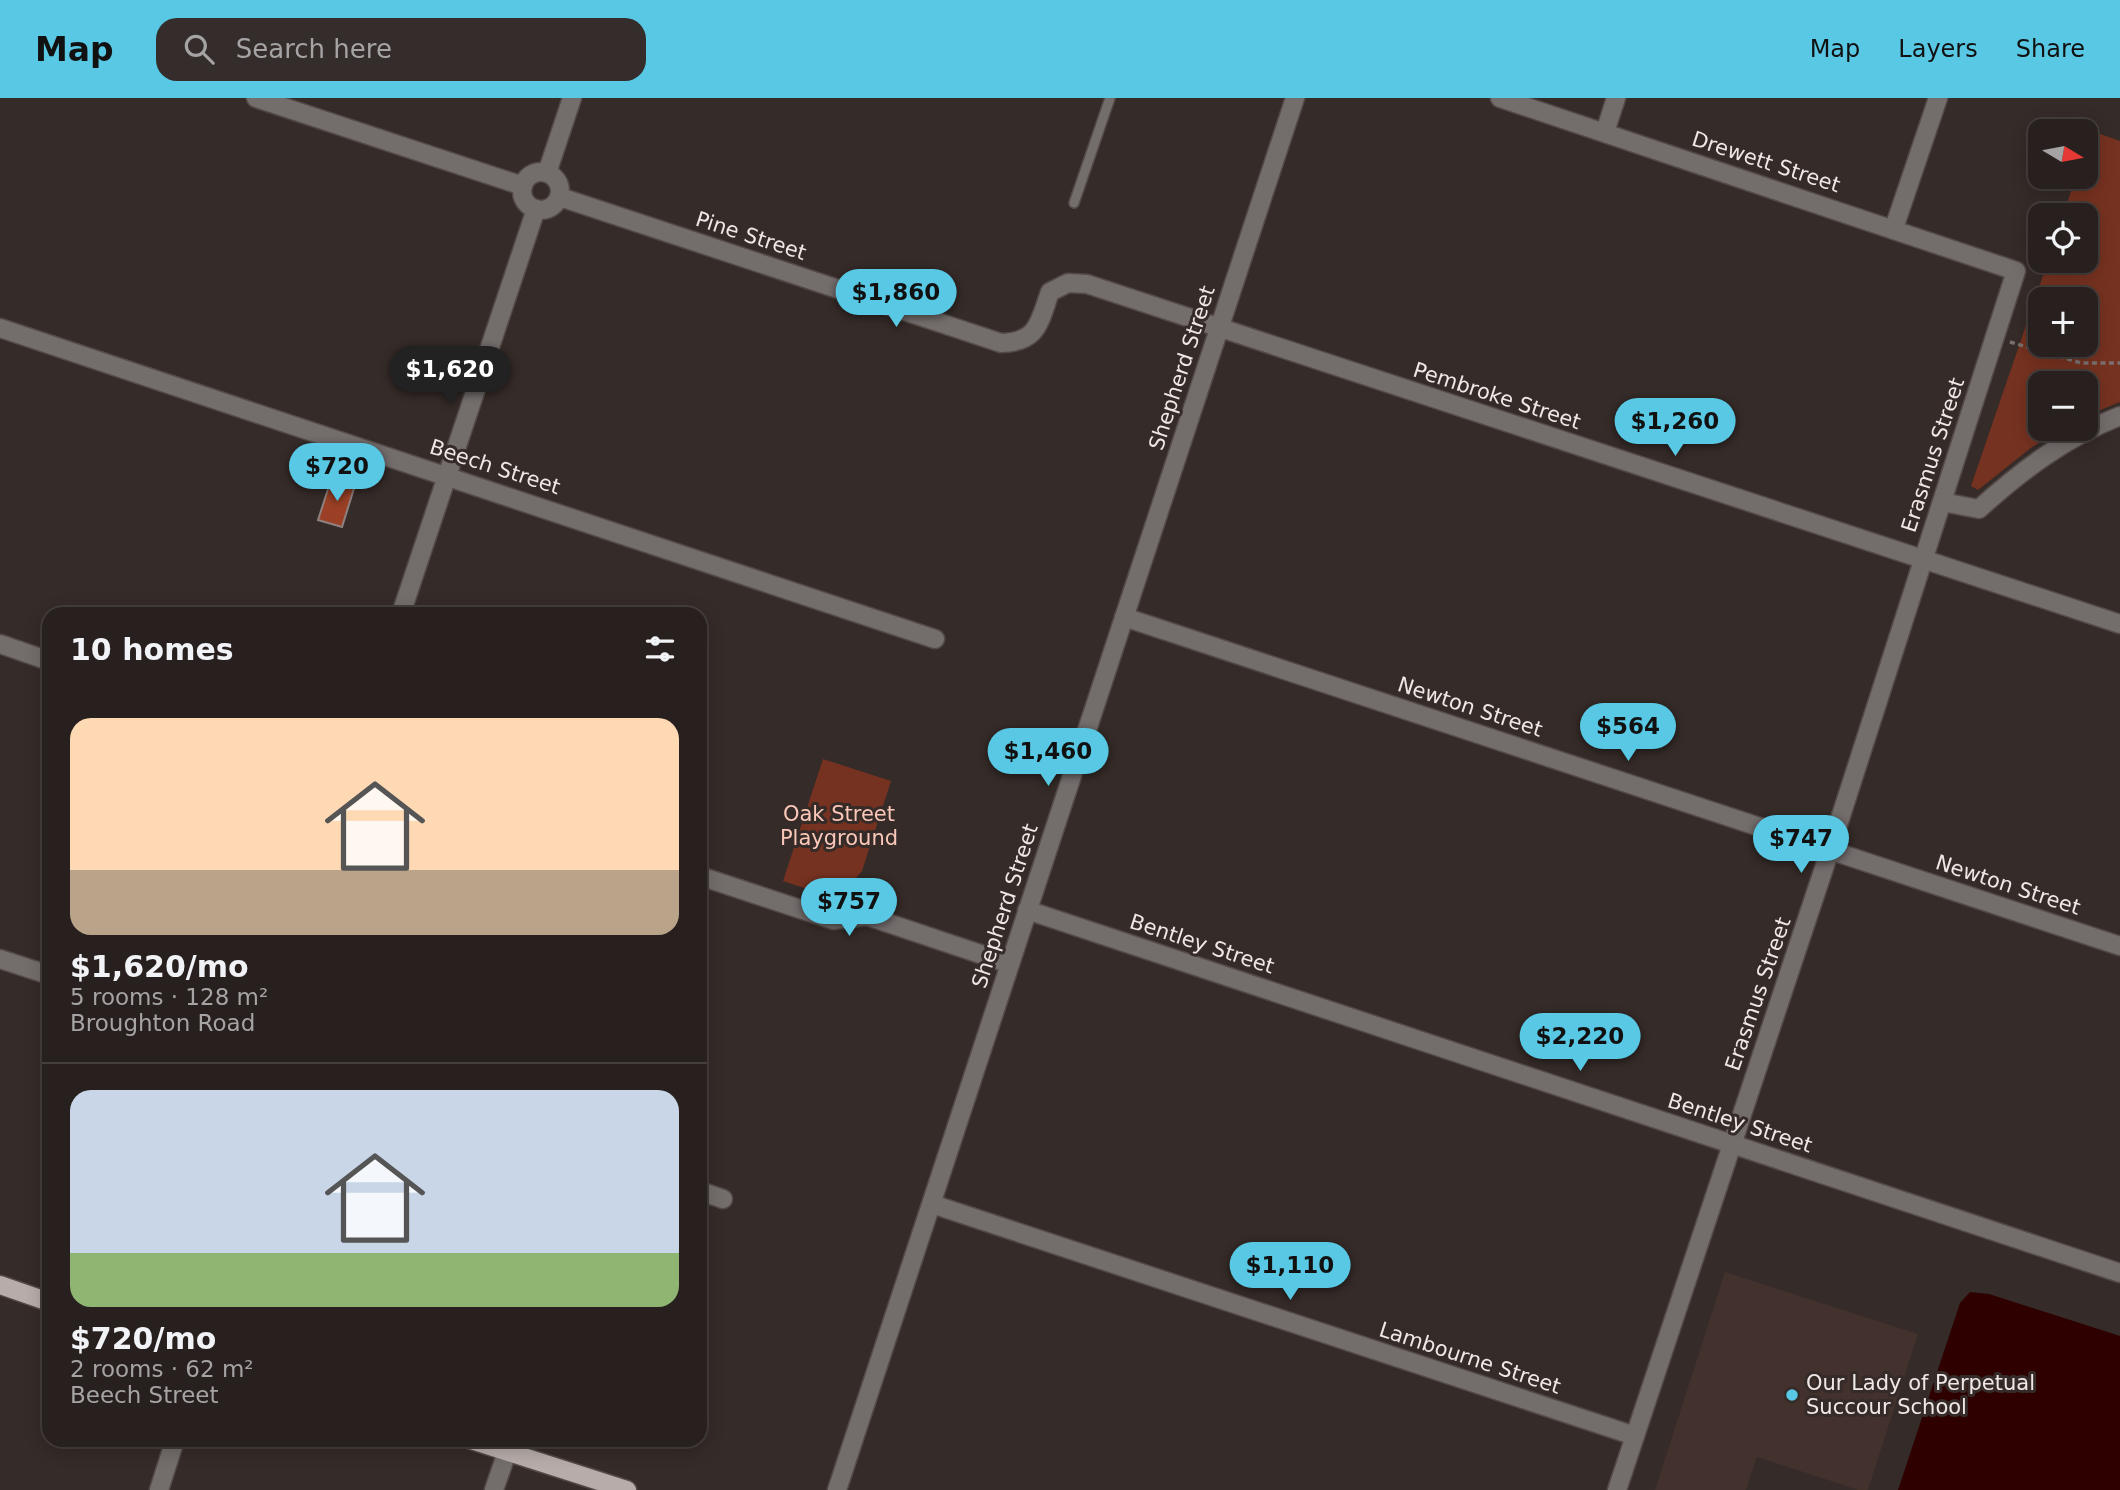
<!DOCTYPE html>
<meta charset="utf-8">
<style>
body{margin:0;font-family:"DejaVu Sans",sans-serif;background:#342d2b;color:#f1f3f6;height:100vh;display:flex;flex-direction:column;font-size:26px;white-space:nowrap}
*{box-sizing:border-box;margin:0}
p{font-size:23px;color:#a5a3a4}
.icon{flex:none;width:38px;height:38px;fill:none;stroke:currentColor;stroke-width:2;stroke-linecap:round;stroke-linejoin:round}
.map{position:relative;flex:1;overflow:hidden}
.drawer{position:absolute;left:42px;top:509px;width:665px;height:840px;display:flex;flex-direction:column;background:#28201e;border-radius:21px;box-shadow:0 4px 18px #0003,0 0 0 2px #443e3c}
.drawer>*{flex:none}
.needle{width:46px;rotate:100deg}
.fabs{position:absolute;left:2028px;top:21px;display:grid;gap:14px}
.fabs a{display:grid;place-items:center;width:70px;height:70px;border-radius:14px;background:#28201e;box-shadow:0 4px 18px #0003,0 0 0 2px #443e3c;font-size:35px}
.price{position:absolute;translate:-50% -60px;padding:0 16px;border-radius:24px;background:#58c8e4;color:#111;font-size:23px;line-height:46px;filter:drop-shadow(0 2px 4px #0008)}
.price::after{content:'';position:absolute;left:50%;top:42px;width:21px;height:16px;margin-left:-10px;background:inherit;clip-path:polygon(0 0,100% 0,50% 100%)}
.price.on{background:#222;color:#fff}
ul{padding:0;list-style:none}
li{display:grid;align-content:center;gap:14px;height:371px;padding:0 28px}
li+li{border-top:2px solid #443e3c}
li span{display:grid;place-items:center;height:217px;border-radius:21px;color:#555}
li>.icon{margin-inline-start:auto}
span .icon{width:126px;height:126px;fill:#fffc;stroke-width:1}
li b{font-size:30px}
h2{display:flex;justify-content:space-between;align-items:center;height:84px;padding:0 28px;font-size:30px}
header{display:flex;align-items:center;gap:42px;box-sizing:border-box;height:98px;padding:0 35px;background:#58c8e4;color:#111}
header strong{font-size:33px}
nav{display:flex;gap:38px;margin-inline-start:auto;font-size:24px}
.search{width:490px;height:63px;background:#342d2b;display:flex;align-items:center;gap:18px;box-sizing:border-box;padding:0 24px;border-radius:21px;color:#a5a3a4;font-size:26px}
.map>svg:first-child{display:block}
</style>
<header>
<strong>Map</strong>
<div class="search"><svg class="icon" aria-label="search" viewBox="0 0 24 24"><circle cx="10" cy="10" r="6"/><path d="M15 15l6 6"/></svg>Search here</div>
<nav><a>Map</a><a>Layers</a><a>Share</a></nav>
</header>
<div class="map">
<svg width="2120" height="1392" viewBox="0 0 2120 1392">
<rect width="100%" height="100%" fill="#352b28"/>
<polygon fill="#42312c" points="1725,1174 1918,1236 1868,1392 1858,1392 1757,1359 1746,1392 1655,1392"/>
<g fill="#763220" fill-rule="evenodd">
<path d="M2092 33 2120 43V304L2086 318V285H2040V331H2063L2032 349 1978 392 1971 388 2048 163H2086V117H2063L2076 79H2086V50ZM2040 201H2086V247H2040Z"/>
<polygon points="823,661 891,683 862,773 838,801 783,783"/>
</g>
<polygon fill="#2e0100" points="1970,1194 1989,1196 2120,1238 2120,1392 1898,1392 1960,1205"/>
<polygon fill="#9b4026" stroke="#8e817e" stroke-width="2" points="331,382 346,388 348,382 356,384 342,429 318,422"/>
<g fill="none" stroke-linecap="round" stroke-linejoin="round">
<g stroke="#534946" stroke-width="12">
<polyline id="service" points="1074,105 1110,0"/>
</g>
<g stroke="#534946" stroke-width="21">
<g id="minor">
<polyline points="256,0 523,88"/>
<polyline points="1500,0 2016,173 1830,752 1617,1392"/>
<polyline points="1605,34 1616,0"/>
<circle cx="541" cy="93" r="19"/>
<polyline points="547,75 572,0"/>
<path d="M560 99 1001 245C1038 244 1039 225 1050 194L1068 185 1087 186 2120 526"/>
<polyline points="1894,130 1938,0"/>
<polyline points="0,230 935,541"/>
<path d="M1942 404 1979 411C2022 372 2066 339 2120 318"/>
<polyline points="401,516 536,111"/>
<polyline points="1124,519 2120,848"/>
<polyline points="0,546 49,563"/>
<polyline points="700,778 833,822 867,818 1010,866"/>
<polyline points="1027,812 2120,1175"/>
<polyline points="0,861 49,877"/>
<polyline points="700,1093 723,1101"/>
<polyline points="932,1106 1635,1338"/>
<polyline points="159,1392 175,1342"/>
<polyline points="494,1392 507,1354"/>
<polyline points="837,1392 1295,0"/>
</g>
</g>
<g stroke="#534946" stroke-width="21">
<g id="primary">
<polyline points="0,1187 49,1204"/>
<polyline points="471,1342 627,1392"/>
</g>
</g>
<polyline stroke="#7a716e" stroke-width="3.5" stroke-dasharray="5 3.5" stroke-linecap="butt" points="2010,244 2081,265 2120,265"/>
<use href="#service" stroke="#736d6c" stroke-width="9"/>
<use href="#minor" stroke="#736d6c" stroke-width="18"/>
<use href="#primary" stroke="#b7aca9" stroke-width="18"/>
</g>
<circle fill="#58c8e4" stroke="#352b28" stroke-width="2.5" cx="1792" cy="1297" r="7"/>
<g text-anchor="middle" stroke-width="6" stroke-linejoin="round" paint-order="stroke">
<g font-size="21" fill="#efe8e6" stroke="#352b28">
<text transform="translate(1766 64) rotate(18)" y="7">Drewett Street</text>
<text transform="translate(751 138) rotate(18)" y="7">Pine Street</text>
<text transform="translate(1182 270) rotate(-72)" y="7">Shepherd Street</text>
<text transform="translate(1497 298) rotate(18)" y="7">Pembroke Street</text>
<text transform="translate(1933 357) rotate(-72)" y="7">Erasmus Street</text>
<text transform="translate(495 369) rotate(18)" y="7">Beech Street</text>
<text transform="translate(1470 609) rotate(18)" y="7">Newton Street</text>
<text transform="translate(2008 787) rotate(18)" y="7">Newton Street</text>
<text transform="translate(1005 808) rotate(-72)" y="7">Shepherd Street</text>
<text transform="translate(1202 846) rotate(18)" y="7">Bentley Street</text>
<text transform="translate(1758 896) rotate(-71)" y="7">Erasmus Street</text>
<text transform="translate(1740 1025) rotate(18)" y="7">Bentley Street</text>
<text transform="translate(1470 1260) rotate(18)" y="7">Lambourne Street</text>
</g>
<g font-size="21" fill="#fbc7b8" stroke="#352b28">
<text x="839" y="723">Oak Street<tspan x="839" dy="24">Playground</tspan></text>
</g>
<g font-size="21" fill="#efe8e6" stroke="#352b28" text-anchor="start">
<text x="1806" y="1292">Our Lady of Perpetual<tspan x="1806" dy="24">Succour School</tspan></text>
</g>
</g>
</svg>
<div class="fabs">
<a><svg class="needle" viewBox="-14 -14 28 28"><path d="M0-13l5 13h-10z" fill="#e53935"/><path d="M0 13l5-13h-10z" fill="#a5a3a4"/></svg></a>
<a><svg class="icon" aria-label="locate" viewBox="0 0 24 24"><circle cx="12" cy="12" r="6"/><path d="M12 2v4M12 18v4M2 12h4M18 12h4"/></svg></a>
<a>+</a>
<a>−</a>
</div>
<b class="price" style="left:896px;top:231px">$1,860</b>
<b class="price on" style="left:450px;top:308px">$1,620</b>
<b class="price" style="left:1675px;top:360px">$1,260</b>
<b class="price" style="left:337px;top:405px">$720</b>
<b class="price" style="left:1628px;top:665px">$564</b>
<b class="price" style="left:1048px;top:690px">$1,460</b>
<b class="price" style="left:1801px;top:777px">$747</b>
<b class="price" style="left:849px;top:840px">$757</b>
<b class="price" style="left:1580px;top:975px">$2,220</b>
<b class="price" style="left:1290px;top:1204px">$1,110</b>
<section class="drawer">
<h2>10 homes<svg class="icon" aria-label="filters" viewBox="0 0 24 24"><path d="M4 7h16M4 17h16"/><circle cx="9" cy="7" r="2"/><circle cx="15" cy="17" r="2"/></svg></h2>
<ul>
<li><span style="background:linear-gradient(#ffd9b3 70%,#b9a48a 0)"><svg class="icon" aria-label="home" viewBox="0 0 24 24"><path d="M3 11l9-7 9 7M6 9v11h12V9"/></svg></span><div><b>$1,620/mo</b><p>5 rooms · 128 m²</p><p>Broughton Road</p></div></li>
<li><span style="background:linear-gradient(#c9d6e8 75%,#8fb573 0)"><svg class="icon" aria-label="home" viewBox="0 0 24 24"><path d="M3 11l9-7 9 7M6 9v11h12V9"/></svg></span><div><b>$720/mo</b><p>2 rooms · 62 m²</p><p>Beech Street</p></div></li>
</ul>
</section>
</div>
